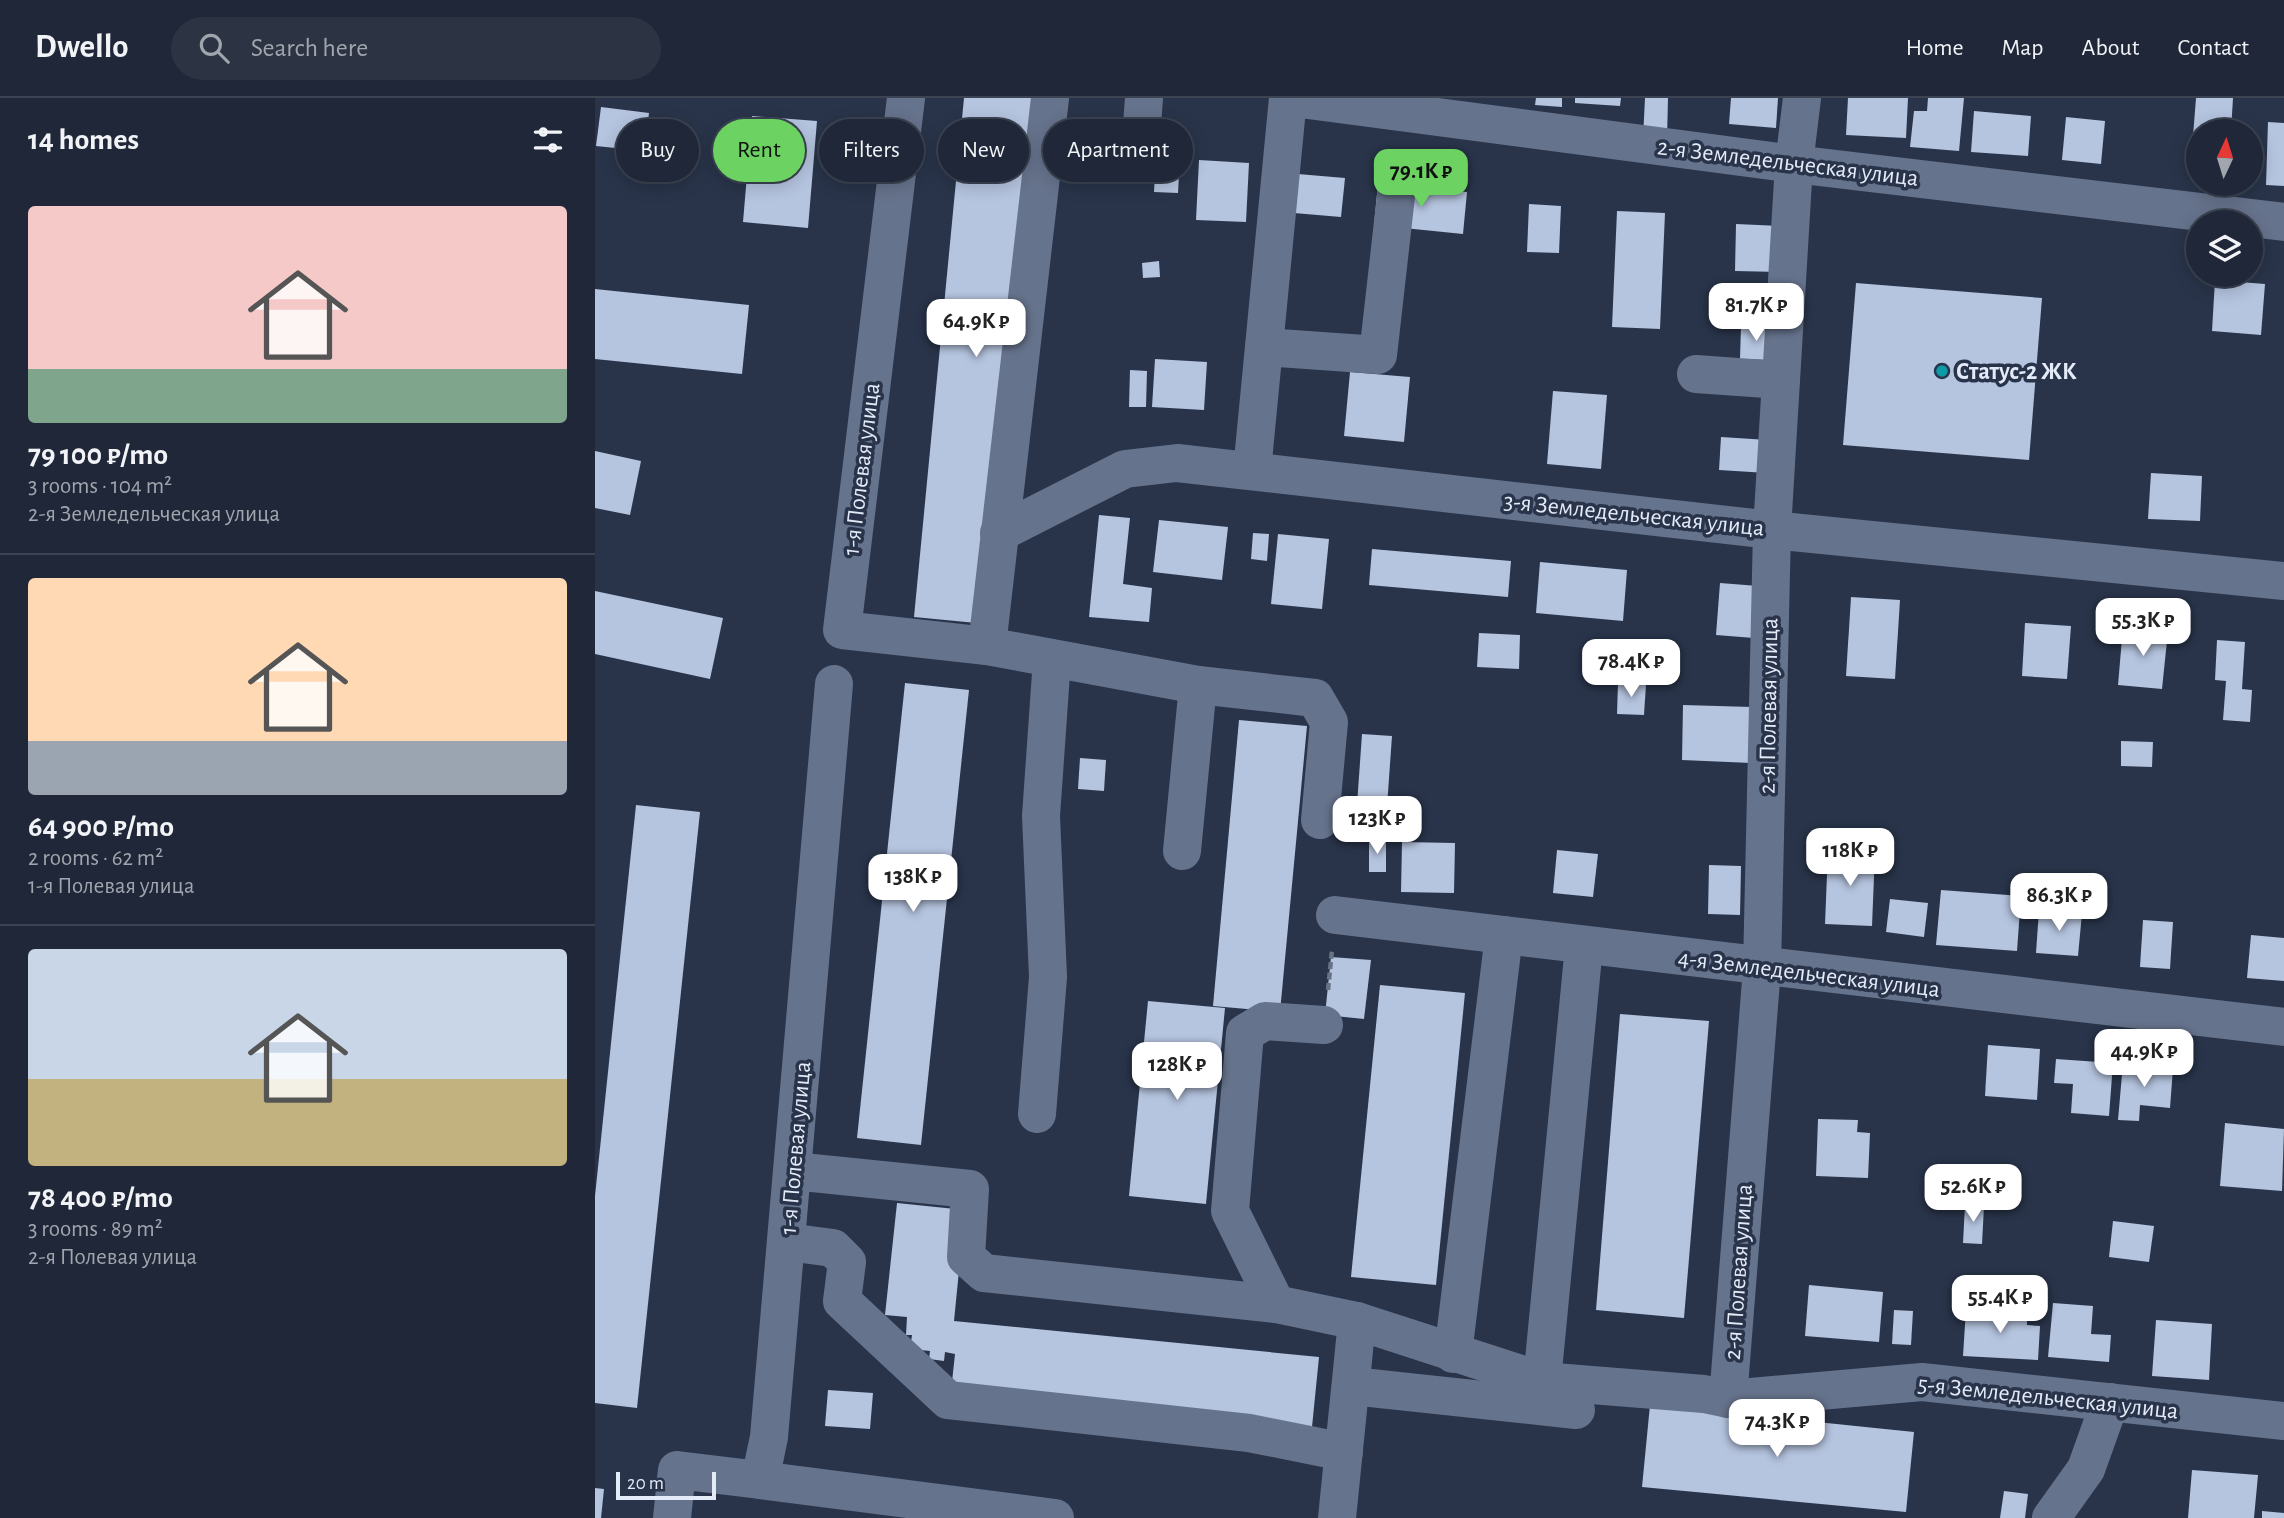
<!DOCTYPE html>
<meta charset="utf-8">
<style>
body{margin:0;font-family:"Alegreya Sans",sans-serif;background:#2c3343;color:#f1f3f6;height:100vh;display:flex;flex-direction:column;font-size:26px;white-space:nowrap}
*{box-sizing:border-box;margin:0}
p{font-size:23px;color:#a1a5ae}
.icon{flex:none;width:38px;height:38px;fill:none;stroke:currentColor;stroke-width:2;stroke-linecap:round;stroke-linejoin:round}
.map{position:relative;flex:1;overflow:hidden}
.panel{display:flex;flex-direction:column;background:#1f2738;width:595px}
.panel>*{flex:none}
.top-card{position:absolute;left:21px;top:21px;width:665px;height:63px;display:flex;gap:14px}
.needle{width:46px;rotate:4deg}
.tools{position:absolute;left:1591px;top:21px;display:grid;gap:14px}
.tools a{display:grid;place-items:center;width:77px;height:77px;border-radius:50%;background:#1f2738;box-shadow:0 4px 18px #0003,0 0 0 2px #3c4453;font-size:35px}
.scale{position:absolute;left:21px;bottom:18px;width:100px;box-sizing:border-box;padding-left:7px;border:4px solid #e3ebf9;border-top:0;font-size:19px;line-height:24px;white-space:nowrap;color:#e3ebf9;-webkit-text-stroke:5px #29344a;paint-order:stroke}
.price{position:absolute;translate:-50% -60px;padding:0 16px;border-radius:14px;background:#fff;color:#222;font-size:23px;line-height:46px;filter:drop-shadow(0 2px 4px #0008)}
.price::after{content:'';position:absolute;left:50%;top:42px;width:21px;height:16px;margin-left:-10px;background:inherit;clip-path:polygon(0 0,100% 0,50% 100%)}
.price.active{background:#6cd362;color:#111}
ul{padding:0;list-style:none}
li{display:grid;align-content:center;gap:14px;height:371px;padding:0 28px}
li+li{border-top:2px solid #3c4453}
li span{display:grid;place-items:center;height:217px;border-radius:7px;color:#555}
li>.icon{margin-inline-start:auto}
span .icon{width:126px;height:126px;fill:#fffc;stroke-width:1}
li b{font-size:30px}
h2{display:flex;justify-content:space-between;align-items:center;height:84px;padding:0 28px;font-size:30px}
.chip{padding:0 24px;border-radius:32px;background:#1f2738;box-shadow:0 4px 18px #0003,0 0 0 2px #3c4453;font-size:24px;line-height:63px}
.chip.active{background:#6cd362;color:#111}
header{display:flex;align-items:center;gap:42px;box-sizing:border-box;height:98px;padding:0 35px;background:#1f2738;border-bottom:2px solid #3c4453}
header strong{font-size:33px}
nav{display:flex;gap:38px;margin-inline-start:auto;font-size:24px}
.search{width:490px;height:63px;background:#2c3343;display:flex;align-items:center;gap:18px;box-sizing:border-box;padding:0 24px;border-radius:38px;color:#a1a5ae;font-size:26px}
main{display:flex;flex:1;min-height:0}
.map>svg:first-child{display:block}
</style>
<header>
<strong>Dwello</strong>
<div class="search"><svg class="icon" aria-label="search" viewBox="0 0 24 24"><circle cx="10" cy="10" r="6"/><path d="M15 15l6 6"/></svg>Search here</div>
<nav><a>Home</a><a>Map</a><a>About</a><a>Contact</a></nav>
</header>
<main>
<section class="panel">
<h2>14 homes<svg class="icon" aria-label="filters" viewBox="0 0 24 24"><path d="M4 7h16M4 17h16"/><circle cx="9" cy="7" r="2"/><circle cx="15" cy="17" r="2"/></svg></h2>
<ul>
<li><span style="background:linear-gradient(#f6c9c9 75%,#7fa58c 0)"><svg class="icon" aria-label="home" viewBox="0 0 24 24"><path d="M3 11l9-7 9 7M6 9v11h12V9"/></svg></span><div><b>79 100 ₽/mo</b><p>3 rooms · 104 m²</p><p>2-я Земледельческая улица</p></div></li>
<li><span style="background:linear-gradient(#ffd9b3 75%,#9aa5b1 0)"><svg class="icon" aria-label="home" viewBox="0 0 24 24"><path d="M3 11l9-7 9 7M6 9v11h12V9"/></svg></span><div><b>64 900 ₽/mo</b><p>2 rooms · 62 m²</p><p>1-я Полевая улица</p></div></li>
<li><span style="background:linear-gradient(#c9d6e8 60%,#c2b280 0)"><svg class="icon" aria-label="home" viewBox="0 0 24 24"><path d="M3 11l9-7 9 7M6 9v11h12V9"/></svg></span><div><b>78 400 ₽/mo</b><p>3 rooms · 89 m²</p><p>2-я Полевая улица</p></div></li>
</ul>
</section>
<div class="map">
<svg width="1689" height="1420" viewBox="0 0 1689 1420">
<rect width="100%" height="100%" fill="#29344a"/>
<g fill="#b5c4df">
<polygon points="369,0 443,0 392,526 319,519"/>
<polygon points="941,0 967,0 967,9 940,7"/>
<polygon points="980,0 1026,0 1025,8 980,5"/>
<polygon points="1050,0 1073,0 1072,41 1048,40"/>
<polygon points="1136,0 1183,0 1181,30 1134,26"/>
<polygon points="1253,0 1313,0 1311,40 1251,37"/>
<polygon points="1333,0 1369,0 1364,53 1315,49 1319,13 1332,13"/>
<polygon points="1601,0 1638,0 1636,33 1603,33 1603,77 1595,77"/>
<polygon points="6,9 54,15 49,53 1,48"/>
<polygon points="1379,13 1436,18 1433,58 1376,54"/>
<polygon points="157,18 222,23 213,130 148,124"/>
<polygon points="1471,19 1510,23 1506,66 1467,62"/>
<polygon points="1673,24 1689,25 1689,88 1671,87"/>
<polygon points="561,57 585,58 583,95 559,94"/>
<polygon points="604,62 654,65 651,124 601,122"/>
<polygon points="691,75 750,80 746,119 687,114"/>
<polygon points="783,86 872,94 868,136 779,127"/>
<polygon points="934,106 966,108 964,155 932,154"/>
<polygon points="1022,113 1070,115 1065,231 1017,229"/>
<polygon points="1141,126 1187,128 1185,174 1140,173"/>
<polygon points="564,163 565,179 548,180 547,165"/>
<polygon points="1620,182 1670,186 1666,237 1617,233"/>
<polygon points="1261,185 1447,200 1434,362 1248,347"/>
<polygon points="0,191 154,207 147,276 0,261"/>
<polygon points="1146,228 1178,229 1176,262 1145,261"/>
<polygon points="560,261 612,264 609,312 557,309"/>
<polygon points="535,272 552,273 551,309 534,309"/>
<polygon points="755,274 815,279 809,344 749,338"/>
<polygon points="958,293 1012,297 1006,371 952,366"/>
<polygon points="1126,339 1173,342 1172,375 1124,372"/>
<polygon points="0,353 46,363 35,417 0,410"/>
<polygon points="1556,375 1607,378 1605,423 1553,421"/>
<polygon points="504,417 535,420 528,486 557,490 554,524 494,519"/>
<polygon points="564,422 633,429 627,482 558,474"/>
<polygon points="658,435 674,436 672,463 656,461"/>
<polygon points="683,436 734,441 727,511 676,506"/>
<polygon points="777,451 916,463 913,499 774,487"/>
<polygon points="945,464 1032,472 1028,523 941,515"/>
<polygon points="1125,485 1163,488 1159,540 1121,537"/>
<polygon points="0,493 128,520 115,581 0,556"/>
<polygon points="1256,499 1305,502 1300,581 1251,578"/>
<polygon points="1430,525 1476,528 1472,581 1427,578"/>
<polygon points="1528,529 1573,533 1567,591 1523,587"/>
<polygon points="884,535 925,537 924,571 882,569"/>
<polygon points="1622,542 1650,544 1647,591 1657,592 1655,624 1628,622 1631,583 1620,582"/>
<polygon points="310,585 374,592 326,1047 262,1040"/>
<polygon points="1023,585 1051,586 1049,617 1022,616"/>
<polygon points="1088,607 1157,609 1156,665 1087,662"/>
<polygon points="644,622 712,628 685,914 618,908"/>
<polygon points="767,636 797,638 790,737 760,735"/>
<polygon points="1526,643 1558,644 1557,669 1526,668"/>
<polygon points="485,660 511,662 509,693 483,691"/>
<polygon points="41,707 105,714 42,1310 0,1305 0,1098"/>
<polygon points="774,742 791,743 791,774 774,774"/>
<polygon points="807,744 860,745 859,795 806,794"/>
<polygon points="962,752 1003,756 998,799 958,795"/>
<polygon points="1233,752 1280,754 1277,828 1230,826"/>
<polygon points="1114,767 1146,768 1145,817 1113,816"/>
<polygon points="1346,792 1426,798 1422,853 1341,847"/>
<polygon points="1295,801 1333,805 1329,839 1291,834"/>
<polygon points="1444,812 1487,815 1483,858 1441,855"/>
<polygon points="1548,822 1578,824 1575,871 1545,869"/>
<polygon points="1656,837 1689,840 1689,883 1652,880"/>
<polygon points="736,859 776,862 769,921 730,917"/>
<polygon points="785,887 870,895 841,1187 756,1179"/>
<polygon points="553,903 630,910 611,1106 534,1098"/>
<polygon points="1025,916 1114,923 1089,1220 1001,1212"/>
<polygon points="1393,947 1445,951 1442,1002 1390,998"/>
<polygon points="1461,961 1518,965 1514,1018 1476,1015 1478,986 1459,985"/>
<polygon points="1528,965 1578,970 1575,1010 1545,1007 1544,1023 1523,1022"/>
<polygon points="1223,1021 1263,1022 1262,1034 1275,1035 1273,1080 1221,1078"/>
<polygon points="1630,1025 1689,1031 1687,1093 1625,1088"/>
<polygon points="302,1105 370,1112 359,1223 724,1259 717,1329 356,1293 360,1256 350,1254 349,1263 334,1261 335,1253 315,1251 317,1237 311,1237 312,1219 290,1217"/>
<polygon points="1370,1107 1389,1108 1387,1146 1368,1145"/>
<polygon points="1518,1123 1559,1128 1554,1164 1514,1159"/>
<polygon points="1214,1187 1288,1194 1284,1244 1210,1238"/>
<polygon points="1458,1205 1498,1208 1496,1236 1516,1237 1514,1264 1453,1259"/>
<polygon points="1371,1211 1432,1215 1432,1227 1445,1228 1443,1262 1368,1258"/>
<polygon points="1299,1212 1318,1213 1316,1247 1297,1246"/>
<polygon points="1561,1222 1617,1226 1614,1282 1557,1278"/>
<polygon points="233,1292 278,1295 275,1331 230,1328"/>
<polygon points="1055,1307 1319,1334 1311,1414 1047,1389"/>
<polygon points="1597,1372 1663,1377 1659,1420 1593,1420"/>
<polygon points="0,1390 9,1391 6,1420 0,1420"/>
<polygon points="1409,1393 1433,1396 1430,1420 1405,1420"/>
<polygon points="1667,1413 1689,1415 1689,1420 1667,1420"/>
</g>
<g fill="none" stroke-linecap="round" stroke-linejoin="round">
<polyline stroke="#687285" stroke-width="4.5" stroke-dasharray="7 3.5" stroke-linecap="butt" points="733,892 737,852"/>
<g stroke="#66738c" stroke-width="38">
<polyline points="311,0 247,532 392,548 603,587 587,753"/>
<polyline points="698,0 1199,66 1689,124"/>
<polyline points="546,41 549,0"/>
<polyline points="669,249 783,257 803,80"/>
<polyline points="1101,276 1186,282"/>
<polyline points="657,373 693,0"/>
<polyline points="404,435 530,371 582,365 1177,432 1689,483"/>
<polyline points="392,548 455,0"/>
<polyline points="603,587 720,600 734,624 725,722"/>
<polyline points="740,817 1689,929"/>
<polyline points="442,1016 453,879 446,718 457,561"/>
<polyline points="198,1073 375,1091 371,1159 389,1175 681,1206 762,1223 947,1283 1109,1296 1133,1301 1327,1284 1689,1323"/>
<polyline points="192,1144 238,1150 252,1164 247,1203 353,1302 654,1335 749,1354"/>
<polyline points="681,1206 635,1113 650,935 670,923 729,927"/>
<polyline points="858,1256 909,837"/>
<polyline points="947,1283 989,848"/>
<polyline points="757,1288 981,1312"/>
<polyline points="1133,1301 1167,870 1177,432 1199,66 1207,0"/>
<polyline points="165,1382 460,1420"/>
<polyline points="77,1420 82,1372 165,1382 174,1339 239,586"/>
<polyline points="742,1420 762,1223"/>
<polyline points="1456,1420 1491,1371 1515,1304"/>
</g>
</g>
<circle fill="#0f9aa8" stroke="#29344a" stroke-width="2.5" cx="1347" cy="273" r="7"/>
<g text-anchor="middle" stroke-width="7" stroke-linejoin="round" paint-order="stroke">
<g font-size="24" fill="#e3ebf9" stroke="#29344a">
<text transform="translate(1193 64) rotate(7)" y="8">2-я Земледельческая улица</text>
<text transform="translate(266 371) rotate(-83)" y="8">1-я Полевая улица</text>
<text transform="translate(1039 416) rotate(6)" y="8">3-я Земледельческая улица</text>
<text transform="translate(1173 608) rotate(-89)" y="8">2-я Полевая улица</text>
<text transform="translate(1214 875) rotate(7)" y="8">4-я Земледельческая улица</text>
<text transform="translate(200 1050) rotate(-85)" y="8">1-я Полевая улица</text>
<text transform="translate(1143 1174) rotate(-86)" y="8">2-я Полевая улица</text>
<text transform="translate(1453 1299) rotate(6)" y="8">5-я Земледельческая улица</text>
</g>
<g font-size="24" font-weight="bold" fill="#e3ebf9" stroke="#29344a" text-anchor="start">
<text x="1361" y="281">Статус-2 ЖК</text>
</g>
</g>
</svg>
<div class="tools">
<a><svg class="needle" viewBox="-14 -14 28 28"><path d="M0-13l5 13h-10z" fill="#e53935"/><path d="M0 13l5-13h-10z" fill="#a1a5ae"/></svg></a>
<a><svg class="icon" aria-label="layers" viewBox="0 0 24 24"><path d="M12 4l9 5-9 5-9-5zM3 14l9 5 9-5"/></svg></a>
</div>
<div class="scale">20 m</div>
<b class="price active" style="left:826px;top:111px">79.1K ₽</b>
<b class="price" style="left:1161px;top:245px">81.7K ₽</b>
<b class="price" style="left:381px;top:261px">64.9K ₽</b>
<b class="price" style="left:1548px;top:560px">55.3K ₽</b>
<b class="price" style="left:1036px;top:601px">78.4K ₽</b>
<b class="price" style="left:782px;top:758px">123K ₽</b>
<b class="price" style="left:1255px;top:790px">118K ₽</b>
<b class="price" style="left:318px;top:816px">138K ₽</b>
<b class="price" style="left:1464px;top:835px">86.3K ₽</b>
<b class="price" style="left:1549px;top:991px">44.9K ₽</b>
<b class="price" style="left:582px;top:1004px">128K ₽</b>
<b class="price" style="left:1378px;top:1126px">52.6K ₽</b>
<b class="price" style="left:1405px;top:1237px">55.4K ₽</b>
<b class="price" style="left:1182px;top:1361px">74.3K ₽</b>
<div class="top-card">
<a class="chip">Buy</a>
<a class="chip active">Rent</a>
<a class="chip">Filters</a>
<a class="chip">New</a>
<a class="chip">Apartment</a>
</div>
</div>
</main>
